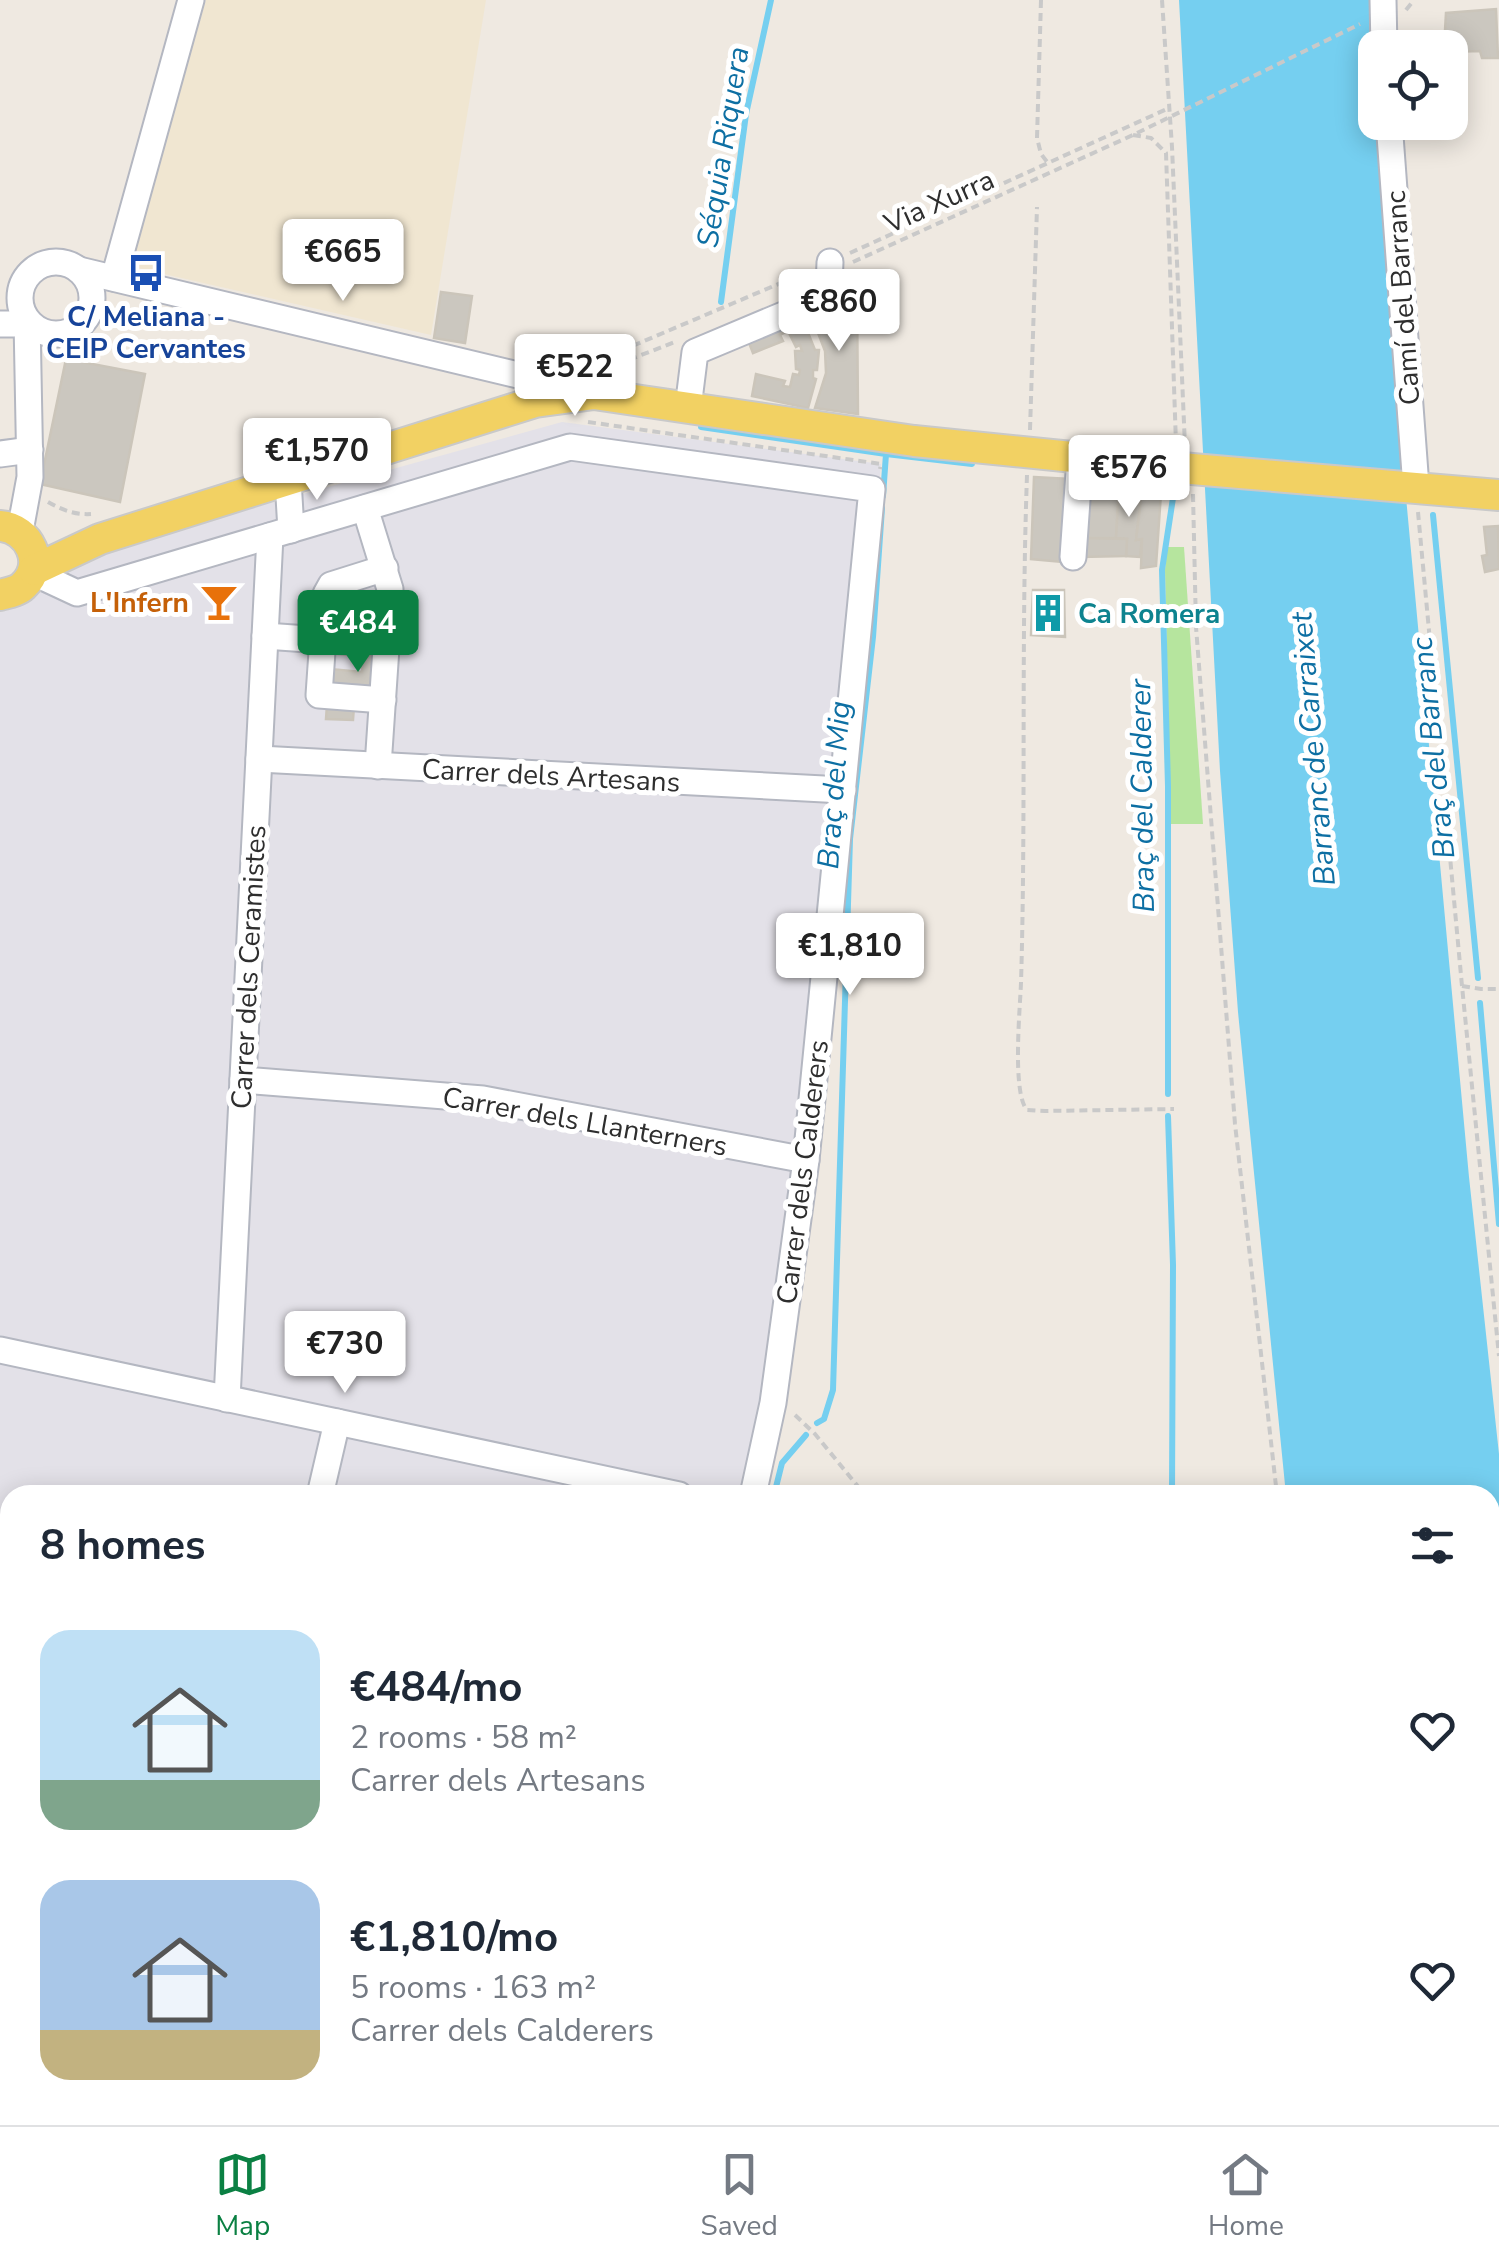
<!DOCTYPE html>
<meta charset="utf-8">
<style>
body{margin:0;font-family:"Nunito Sans",sans-serif;background:#f6f6f7;color:#1f2937;height:100vh;display:flex;flex-direction:column;font-size:38px;white-space:nowrap}
*{box-sizing:border-box;margin:0}
p{font-size:32px;color:#747a83}
.icon{flex:none;width:55px;height:55px;fill:none;stroke:currentColor;stroke-width:2;stroke-linecap:round;stroke-linejoin:round}
.map{position:relative;flex:1;overflow:hidden}
.details{position:absolute;left:0px;top:1485px;width:1500px;height:640px;display:flex;flex-direction:column;background:#fff;border-radius:30px 30px 0 0;box-shadow:0 5px 25px #0003}
.details>*{flex:none}
.tools{position:absolute;left:1358px;top:30px;display:grid;gap:20px}
.tools a{display:grid;place-items:center;width:110px;height:110px;border-radius:20px;background:#fff;box-shadow:0 5px 25px #0003;font-size:50px}
.price{position:absolute;translate:-50% -85px;padding:0 22px;border-radius:10px;background:#fff;color:#222;font-size:32px;line-height:65px;filter:drop-shadow(0 2px 5px #0008)}
.price::after{content:'';position:absolute;left:50%;top:60px;width:30px;height:22px;margin-left:-15px;background:inherit;clip-path:polygon(0 0,100% 0,50% 100%)}
.price.on{background:#0b8043;color:#fff}
ul{padding:0;list-style:none}
li{display:flex;align-items:center;gap:30px;height:250px;padding:0 40px}
li span{display:grid;place-items:center;flex:none;width:280px;height:200px;border-radius:30px;color:#555}
li>.icon{margin-inline-start:auto}
span .icon{width:120px;height:120px;fill:#fffc;stroke-width:1}
li b{font-size:42px}
h2{display:flex;justify-content:space-between;align-items:center;height:120px;padding:0 40px;font-size:42px}
.tabs{display:flex;justify-content:space-around;align-items:center;height:140px;border-top:2px solid #e0e1e3;background:#fff;font-size:28px;color:#747a83}
.tabs a{display:grid;justify-items:center;gap:5px}
.tabs .on{color:#0b8043}
.map>svg:first-child{display:block}
</style>
<div class="map">
<svg width="1499" height="2125" viewBox="0 0 1499 2125">
<rect width="100%" height="100%" fill="#efe9e1"/>
<polygon fill="#e3e1e8" points="562,422 881,464 849,792 826,1097 785,1410 766,1495 10,1495 10,2115 603,2115 600,2125 0,2125 0,578"/>
<polygon fill="#f0e6d1" points="206,0 486,0 431,335 129,266"/>
<polygon fill="#b6e59e" points="1167,547 1184,547 1203,824 1171,824 1165,570"/>
<polygon fill="#75cff0" points="1179,0 1372,0 1375,47 1375,122 1380,123 1401,443 1469,1177 1499,1454 1499,2125 1356,2125 1355,2115 1490,2115 1490,1495 1286,1495 1238,1012 1220,771"/>
<g fill="none" stroke-linecap="round" stroke-linejoin="round">
<g stroke="#75cff0" stroke-width="6">
<polyline points="721,302 746,114 771,0"/>
<polyline points="701,427 886,454 883,496"/>
<polyline points="886,454 972,464"/>
<polyline points="1433,515 1478,978"/>
<polyline points="1480,1003 1499,1224"/>
<polyline points="1168,1094 1168,786 1162,570 1173,498"/>
<polyline points="1168,1116 1173,1265 1172,1495"/>
<polyline points="817,1423 824,1419 833,1390 850,839 873,637 882,508"/>
<polyline points="774,1495 782,1463 806,1435"/>
<polyline points="1159,2115 1160,2125"/>
<polyline points="606,2125 609,2115"/>
</g>
</g>
<g fill="#cbc7bf" stroke="#cbc5ba" stroke-width="2.5">
<polygon points="1496,9 1498,58 1482,58 1480,51 1450,52 1450,48 1444,48 1446,13"/>
<polygon points="857,290 858,414 815,408 826,373 825,351 810,312"/>
<polygon points="441,292 472,296 465,343 434,338"/>
<polygon points="800,313 815,350 819,350 817,370 813,370 813,378 816,379 808,408 752,396 756,374 785,381 783,386 790,387 793,374 799,375 800,370 796,369 795,351 802,351 800,345 796,347 788,331 780,335 783,341 753,353 746,335"/>
<polygon points="66,359 145,374 120,502 40,484"/>
<polygon points="1034,477 1070,479 1062,562 1031,559"/>
<polygon points="1084,484 1119,489 1116,538 1082,538"/>
<polygon points="1119,489 1142,491 1136,540 1142,539 1140,557 1126,556 1127,539 1116,538"/>
<polygon points="1142,491 1161,493 1156,566 1141,568 1142,539 1136,540"/>
<polygon points="1498,526 1499,569 1485,572 1482,556 1487,555 1484,527"/>
<polygon points="1082,538 1127,539 1126,556 1081,557"/>
<polygon points="1033,590 1064,590 1065,637 1031,635"/>
<polygon points="333,592 395,596 394,620 331,615"/>
<polygon points="329,636 366,639 365,656 327,653"/>
<polygon points="365,655 378,655 376,689 330,685 331,669 362,672 363,656"/>
<polygon points="327,705 354,706 353,720 326,719"/>
</g>
<g fill="none" stroke-linecap="round" stroke-linejoin="round">
<g stroke="#b4b7c1" stroke-width="29">
<g id="minor">
<polyline points="1383,0 1384,48"/>
<polyline points="1389,122 1416,487"/>
<circle cx="56" cy="298" r="36"/>
<polyline points="79,270 589,392"/>
<polyline points="114,278 191,0"/>
<polyline points="0,324 14,324 24,316"/>
<polyline points="688,408 695,352 800,308 829,287 830,262"/>
<polyline points="0,454 30,450"/>
<polyline points="288,480 291,530"/>
<polyline points="365,508 390,589 378,766"/>
<polyline points="20,531 30,477 27,320"/>
<polyline points="1073,557 1080,458"/>
<polyline points="32,572 77,593 570,447 872,489 806,1160 773,1403 753,1495"/>
<polyline points="323,626 387,629"/>
<polyline points="265,636 322,640"/>
<polyline points="383,700 319,695 326,594 331,585 385,568"/>
<polyline points="259,759 843,790"/>
<polyline points="243,1080 483,1099 806,1160"/>
<polyline points="0,1350 679,1495"/>
<polyline points="227,1399 270,536"/>
<polyline points="320,1495 337,1422"/>
<polyline points="0,1790 10,1792"/>
<polyline points="172,2125 174,2115"/>
<polyline points="593,2125 595,2115"/>
</g>
</g>
<g stroke="#c9c9c9" stroke-width="34">
<g id="major">
<path d="M0 526C29 528 47 564 23 586 18 591 7 593 0 595"/>
<polyline points="34,570 100,539 535,402 594,394 914,441 1192,469 1499,495"/>
</g>
</g>
<g stroke="#c9c9c9" stroke-width="4" stroke-dasharray="8 5" stroke-linecap="butt">
<polyline points="1041,0 1037,138 1041,154 1048,163"/>
<polyline points="1162,0 1172,147 1185,446"/>
<polyline points="1406,10 1414,0"/>
<polyline points="1133,135 1151,138 1166,153 1176,444"/>
<polyline points="850,253 1169,108"/>
<polyline points="853,262 1133,135 1360,24"/>
<polyline points="597,361 809,271"/>
<polyline points="605,369 675,342"/>
<polyline points="588,422 881,464 880,469"/>
<polyline points="1030,430 1037,207"/>
<path d="M1027 475C1021 644 1026 814 1021 983 1020 1009 1012 1093 1027 1110L1045 1111 1174 1109"/>
<polyline points="1193,494 1196,627 1235,1124 1277,1495"/>
<path d="M48 502C62 510 75 515 91 514"/>
<polyline points="1418,512 1462,986 1499,1356"/>
<polyline points="1462,986 1481,989 1499,989"/>
<polyline points="795,1415 815,1434 865,1495"/>
<polyline points="1344,2115 1345,2125"/>
</g>
<use href="#minor" stroke="#fff" stroke-width="25"/>
<use href="#major" stroke="#f2d163" stroke-width="30"/>
</g>
<defs>
<g id="bus-bare" transform="scale(3)"><path d="M-5-6H5V4H4V6H2V4H-2V6H-4V4H-5ZM-3.5-4V0h7V-4ZM-3.5 1.2v1.5H-2V1.2ZM2 1.2v1.5H3.5V1.2Z" fill="#1a4fb4" stroke="#fff" stroke-width="2.5" paint-order="stroke"/></g>
<g id="bar-bare" transform="scale(3)"><path d="M-6-5H6L.8 .8V4.5H3.5V6h-7V4.5H-.8V.8Z" fill="#e8710a" stroke="#fff" stroke-width="2.5" paint-order="stroke"/></g>
<g id="building-bare" transform="scale(3)"><path d="M-4-6H4V6H1V3H-1V6H-4ZM-2.5-4.3h1.7v1.8h-1.7ZM.8-4.3h1.7v1.8H.8ZM-2.5-1h1.7V.8h-1.7ZM.8-1h1.7V.8H.8Z" fill="#0f9aa8" stroke="#fff" stroke-width="2.5" paint-order="stroke"/></g>
</defs>
<g fill-rule="evenodd">
<use href="#bus-bare" x="146" y="273"/>
<use href="#bar-bare" x="219" y="602"/>
<use href="#building-bare" x="1048" y="613"/>
</g>
<g text-anchor="middle" stroke-width="10" stroke-linejoin="round" paint-order="stroke">
<g font-size="28" fill="#2e2e2e" stroke="#fff">
<text transform="translate(939 201) rotate(-24)" y="10">Via Xurra</text>
<text transform="translate(1402 298) rotate(-94)" y="10">Camí del Barranc</text>
<text transform="translate(551 775) rotate(3)" y="10">Carrer dels Artesans</text>
<text transform="translate(248 967) rotate(-87)" y="10">Carrer dels Ceramistes</text>
<text transform="translate(585 1121) rotate(10)" y="10">Carrer dels Llanterners</text>
<text transform="translate(802 1172) rotate(-83)" y="10">Carrer dels Calderers</text>
</g>
<g font-size="28" font-weight="bold" fill="#164399" stroke="#fff">
<text x="146" y="326">C/ Meliana -<tspan x="146" dy="32">CEIP Cervantes</tspan></text>
</g>
<g font-size="28" font-weight="bold" fill="#c56008" stroke="#fff" text-anchor="end">
<text x="189" y="612">L'Infern</text>
</g>
<g font-size="28" font-weight="bold" fill="#0d838f" stroke="#fff" text-anchor="start">
<text x="1078" y="623">Ca Romera</text>
</g>
<g font-size="30" font-style="italic" fill="#0d6fa3" stroke="#fff">
<text transform="translate(723 147) rotate(-81)" y="10">Séquia Riquera</text>
<text transform="translate(1433 748) rotate(-96)" y="10">Braç del Barranc</text>
<text transform="translate(1313 749) rotate(-95)" y="10">Barranc de Carraixet</text>
<text transform="translate(834 785) rotate(-86)" y="10">Braç del Mig</text>
<text transform="translate(1142 796) rotate(-91)" y="10">Braç del Calderer</text>
</g>
</g>
</svg>
<div class="tools">
<a><svg class="icon" aria-label="locate" viewBox="0 0 24 24"><circle cx="12" cy="12" r="6"/><path d="M12 2v4M12 18v4M2 12h4M18 12h4"/></svg></a>
</div>
<b class="price" style="left:343px;top:304px">€665</b>
<b class="price" style="left:839px;top:354px">€860</b>
<b class="price" style="left:575px;top:419px">€522</b>
<b class="price" style="left:317px;top:503px">€1,570</b>
<b class="price" style="left:1129px;top:520px">€576</b>
<b class="price on" style="left:358px;top:675px">€484</b>
<b class="price" style="left:850px;top:998px">€1,810</b>
<b class="price" style="left:345px;top:1396px">€730</b>
<section class="details">
<h2>8 homes<svg class="icon" aria-label="filters" viewBox="0 0 24 24"><path d="M4 7h16M4 17h16"/><circle cx="9" cy="7" r="2"/><circle cx="15" cy="17" r="2"/></svg></h2>
<ul>
<li><span style="background:linear-gradient(#bfe0f5 75%,#7fa58c 0)"><svg class="icon" aria-label="home" viewBox="0 0 24 24"><path d="M3 11l9-7 9 7M6 9v11h12V9"/></svg></span><div><b>€484/mo</b><p>2 rooms · 58 m²</p><p>Carrer dels Artesans</p></div><svg class="icon" aria-label="heart" viewBox="0 0 24 24"><path d="M12 20l-8-8c-3-5 5-10 8-4 3-6 11-1 8 4z"/></svg></li>
<li><span style="background:linear-gradient(#a9c7e8 75%,#c2b280 0)"><svg class="icon" aria-label="home" viewBox="0 0 24 24"><path d="M3 11l9-7 9 7M6 9v11h12V9"/></svg></span><div><b>€1,810/mo</b><p>5 rooms · 163 m²</p><p>Carrer dels Calderers</p></div><svg class="icon" aria-label="heart" viewBox="0 0 24 24"><path d="M12 20l-8-8c-3-5 5-10 8-4 3-6 11-1 8 4z"/></svg></li>
</ul>
</section>
</div>
<nav class="tabs">
<a class="on"><svg class="icon" aria-label="map" viewBox="0 0 24 24"><path d="M3 6l6-2 6 2 6-2v14l-6 2-6-2-6 2zM9 4v14M15 6v14"/></svg>Map</a>
<a><svg class="icon" aria-label="saved" viewBox="0 0 24 24"><path d="M7 4h10v16l-5-4-5 4z"/></svg>Saved</a>
<a><svg class="icon" aria-label="home" viewBox="0 0 24 24"><path d="M3 11l9-7 9 7M6 9v11h12V9"/></svg>Home</a>
</nav>
